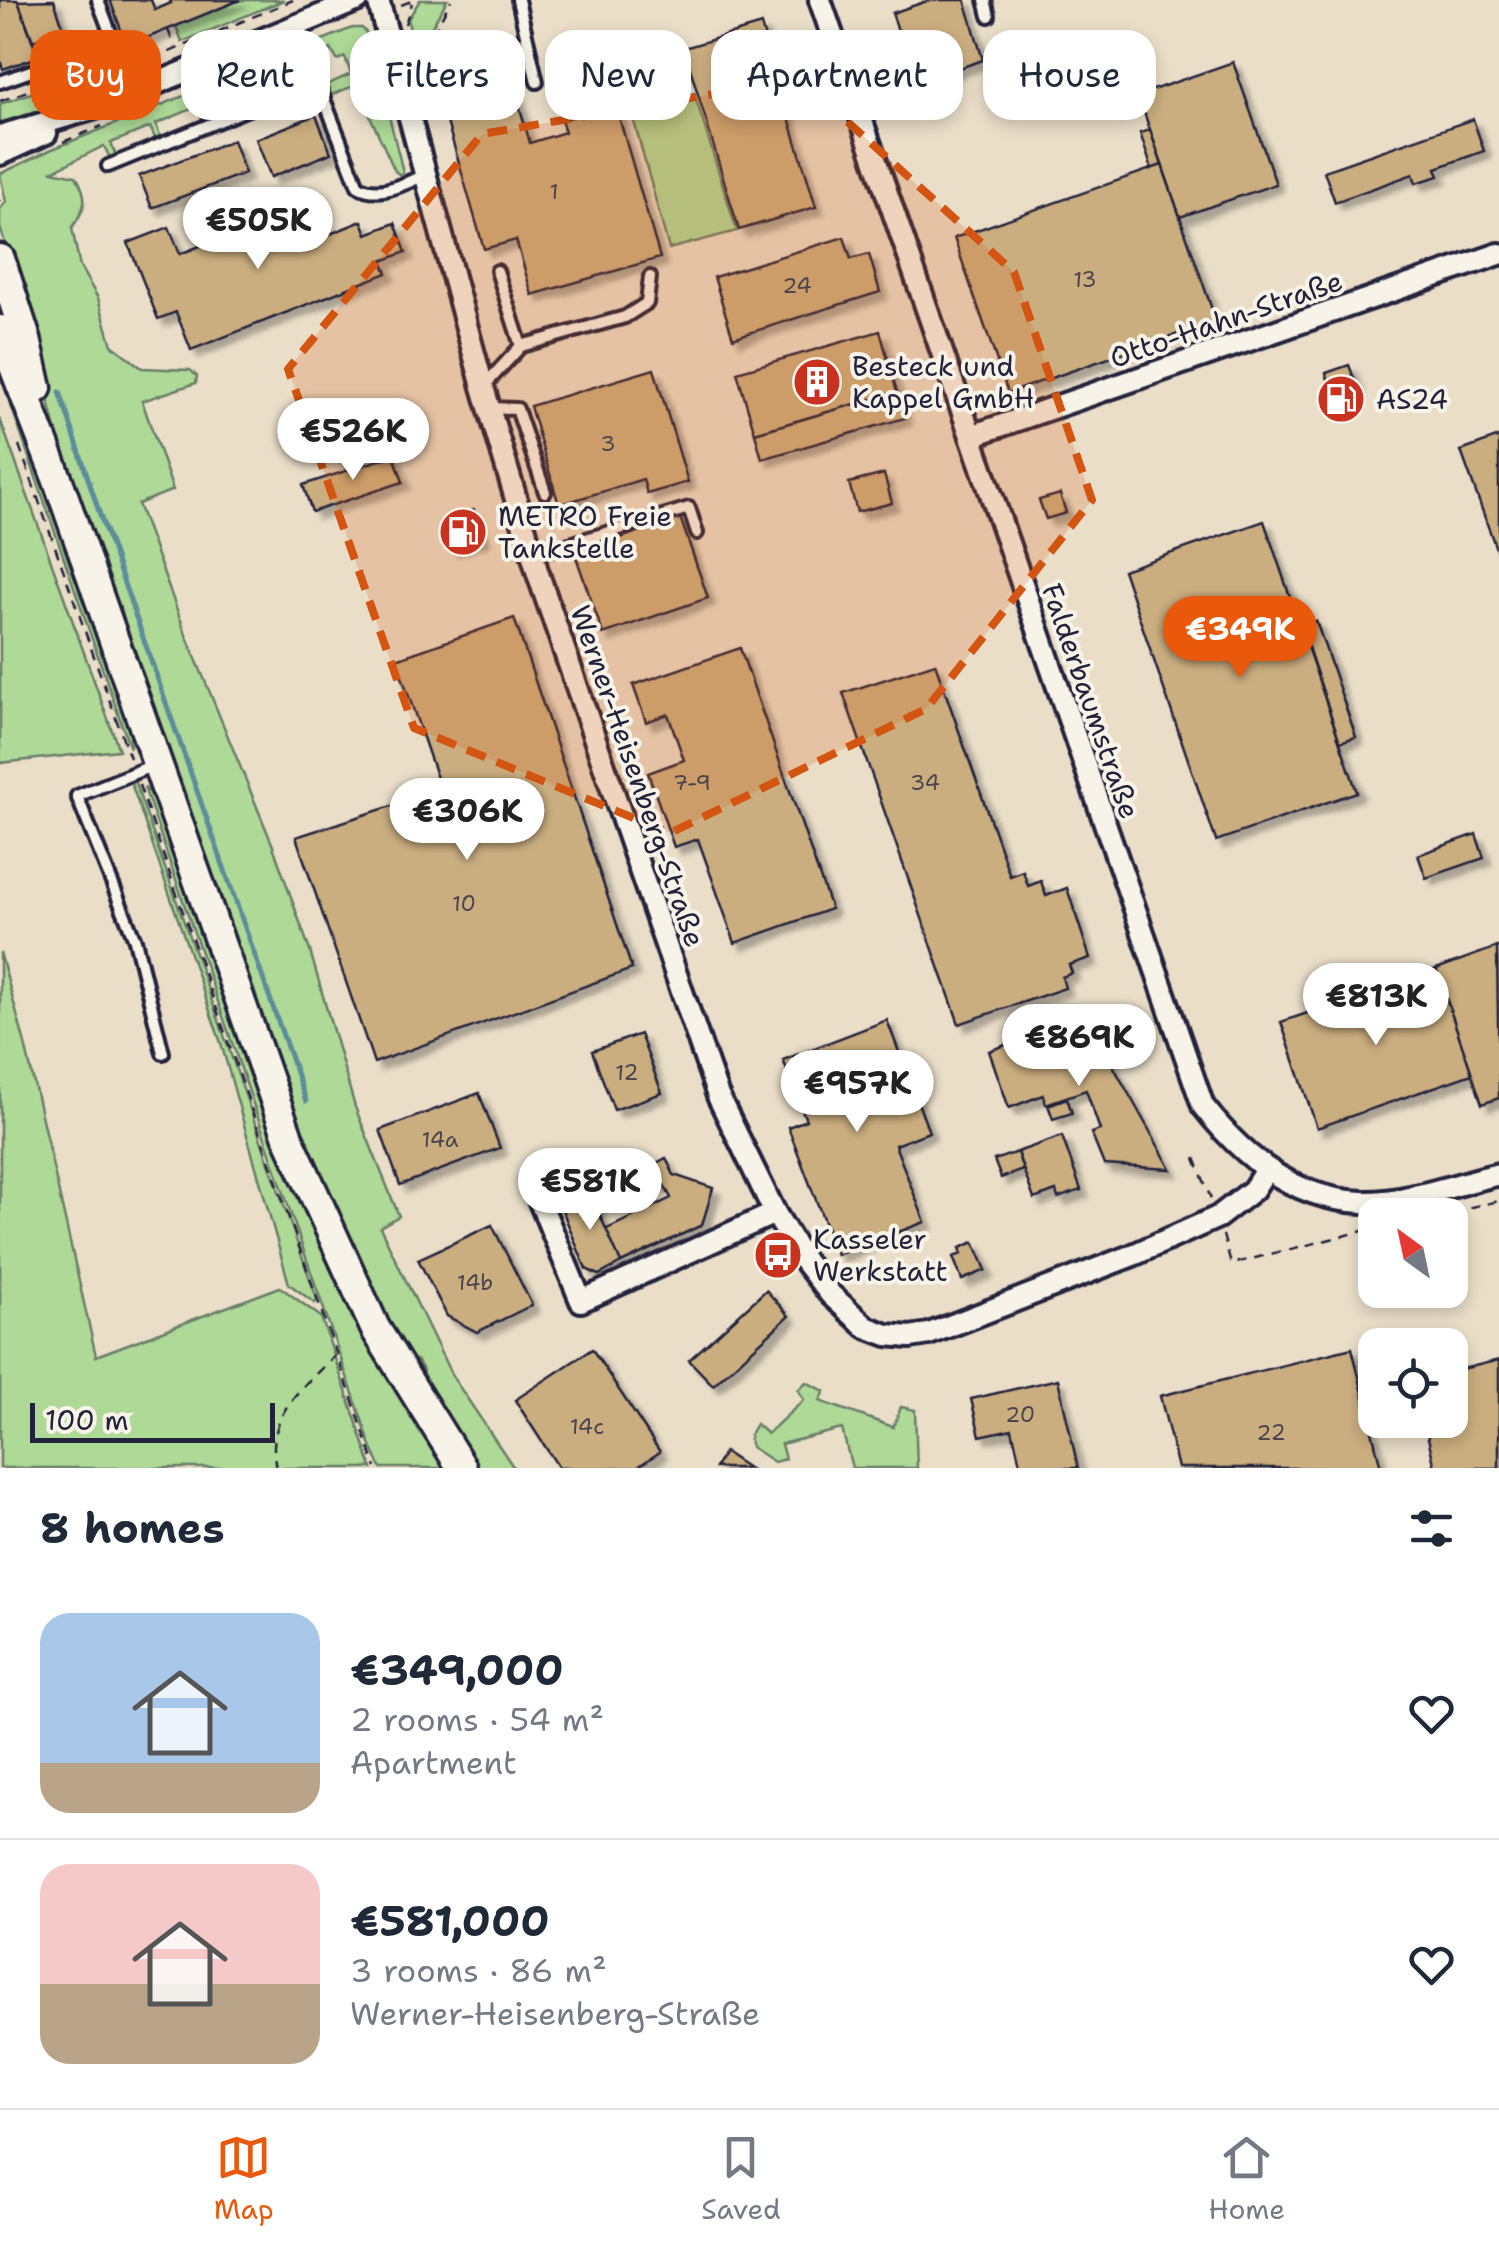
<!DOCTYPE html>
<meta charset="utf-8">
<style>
body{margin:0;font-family:"Shantell Sans",sans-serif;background:#f6f6f7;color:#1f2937;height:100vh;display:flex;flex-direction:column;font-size:38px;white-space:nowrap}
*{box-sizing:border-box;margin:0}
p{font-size:32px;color:#747a83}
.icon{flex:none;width:55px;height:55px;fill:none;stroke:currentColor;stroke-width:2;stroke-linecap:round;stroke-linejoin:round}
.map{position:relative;height:1468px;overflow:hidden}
.drawer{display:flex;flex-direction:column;background:#fff;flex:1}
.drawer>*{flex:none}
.top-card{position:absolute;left:30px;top:30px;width:1440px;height:90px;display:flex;gap:20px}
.needle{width:65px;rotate:327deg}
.tools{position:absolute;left:1358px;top:1198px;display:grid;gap:20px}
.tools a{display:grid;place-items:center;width:110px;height:110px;border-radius:20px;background:#fff;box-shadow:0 5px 15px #0003;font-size:50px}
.scale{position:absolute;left:30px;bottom:25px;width:245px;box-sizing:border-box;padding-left:10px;border:5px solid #22223b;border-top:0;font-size:28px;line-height:35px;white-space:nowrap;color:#22223b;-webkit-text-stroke:8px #f7f3e8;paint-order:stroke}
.price{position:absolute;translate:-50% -85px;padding:0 22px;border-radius:35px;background:#fff;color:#222;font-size:32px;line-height:65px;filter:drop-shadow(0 2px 5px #0008)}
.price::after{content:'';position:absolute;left:50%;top:60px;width:30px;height:22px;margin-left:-15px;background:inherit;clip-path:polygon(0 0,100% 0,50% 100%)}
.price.on{background:#ea580c;color:#fff}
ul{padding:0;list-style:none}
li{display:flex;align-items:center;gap:30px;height:250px;padding:0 40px}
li+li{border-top:2px solid #e0e1e3}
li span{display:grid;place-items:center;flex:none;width:280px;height:200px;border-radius:30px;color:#555}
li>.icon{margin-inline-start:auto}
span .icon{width:120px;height:120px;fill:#fffc;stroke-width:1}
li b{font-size:42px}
h2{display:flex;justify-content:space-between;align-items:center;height:120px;padding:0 40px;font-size:42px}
.tag{padding:0 35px;border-radius:30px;background:#fff;box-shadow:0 5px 15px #0003;font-size:35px;line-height:90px}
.tag.on{background:#ea580c;color:#fff}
.dock{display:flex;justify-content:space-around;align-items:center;height:140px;border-top:2px solid #e0e1e3;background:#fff;font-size:28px;color:#747a83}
.dock a{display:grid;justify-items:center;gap:5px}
.dock .on{color:#ea580c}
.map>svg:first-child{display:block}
</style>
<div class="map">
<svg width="1499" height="1468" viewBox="0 0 1499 1468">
<defs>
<filter id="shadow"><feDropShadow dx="7" dy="7" stdDeviation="2.5" flood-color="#0004"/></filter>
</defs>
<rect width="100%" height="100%" fill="#eadec9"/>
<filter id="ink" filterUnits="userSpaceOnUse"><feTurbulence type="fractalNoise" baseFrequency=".01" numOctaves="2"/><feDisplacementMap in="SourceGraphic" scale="20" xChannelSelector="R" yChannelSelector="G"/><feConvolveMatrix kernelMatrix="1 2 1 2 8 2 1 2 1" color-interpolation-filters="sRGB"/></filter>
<g filter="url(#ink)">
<g fill="#aed996" stroke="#687e68" stroke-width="2.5">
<polygon points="240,0 284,0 182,42 176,26"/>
<polygon points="420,0 447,0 414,58 408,19"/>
<path d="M352 28H362L369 36 403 172 400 175 395 171 356 85 331 95 326 85 351 74 345 57 337 60 331 49 292 66 296 76 292 78 287 68 247 86 251 98 247 100 241 88 202 104 207 117 202 119 196 107 156 124 160 136 155 138 150 127 111 143 116 156 110 158 104 146 53 171 76 176C89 198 86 208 72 228L80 267 98 298 112 345 142 368 190 370 197 376 196 383 142 401 173 490 138 504 187 637 273 846 310 951 355 1107 399 1216 380 1227 452 1376 514 1468H474L417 1377 423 1370 417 1360 408 1364 320 1188 174 783 180 780 162 740 70 483 17 278 0 228V209L6 202 0 174 50 150Z"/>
<polygon points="113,64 115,69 55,91 59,105 0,125 0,104"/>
<polygon points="694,93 737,231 669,249 632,114"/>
<polygon points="0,348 131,722 130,748 0,374"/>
<polygon points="0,419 119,750 0,763"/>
<polygon points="130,780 134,780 317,1299 315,1303 289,1284 221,1043"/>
<polygon points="144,787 158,800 279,1141 450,1468 381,1468 372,1449"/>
<polygon points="0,952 25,1044 96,1356 280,1287 321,1317 372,1468 0,1468"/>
<polygon points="806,1382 825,1391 820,1401 893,1427 901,1407 915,1410 917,1468 852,1468 842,1429 781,1444 785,1459 774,1462 751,1447 749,1436 756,1424 767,1434 804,1400 798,1390"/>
</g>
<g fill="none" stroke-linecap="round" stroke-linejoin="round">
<polyline stroke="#5c8d9a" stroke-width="5" points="60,392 101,518 306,1101"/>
</g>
<g fill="#cbae80" stroke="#22223b" stroke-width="2.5" filter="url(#shadow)">
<polygon points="0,0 18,0 38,57 3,69 0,60"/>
<polygon points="54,0 64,30 33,41 18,1"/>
<polygon points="110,0 151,0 155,10 171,3 170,0 240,0 137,42 123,35"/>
<polygon points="930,0 965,0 983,60 916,83 892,13"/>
<polygon points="761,25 816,207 739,230 684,48"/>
<polygon points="1233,62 1276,184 1180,217 1138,95"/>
<polygon points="511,77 530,143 565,132 561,120 575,116 570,102 611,90 660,258 532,295 516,240 484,249 440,98"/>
<polygon points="316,115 331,153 271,177 256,139"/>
<polygon points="1473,119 1484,151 1436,168 1439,176 1416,183 1413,174 1335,202 1324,171"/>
<polygon points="1150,130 1162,165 1152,169 1140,133"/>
<polygon points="233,140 245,173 152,208 139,176"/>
<polygon points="1162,165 1216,321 1008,393 954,238"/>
<polygon points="306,203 320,238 362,221 367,234 395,223 406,252 382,261 387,273 191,350 176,312 158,319 128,243 169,227 180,254"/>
<polygon points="844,237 851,259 869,254 880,292 733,338 714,277"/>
<polygon points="880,331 897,392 755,433 737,372"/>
<polygon points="1349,365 1357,386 1333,394 1326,373"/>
<polygon points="654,369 688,482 647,494 643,479 559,505 530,406"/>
<polygon points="897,392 905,418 762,459 755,433"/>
<polygon points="1499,437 1499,557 1461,451"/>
<polygon points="394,455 403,482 312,512 303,485"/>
<polygon points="884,474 892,503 857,512 849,483"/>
<polygon points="1060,494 1066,513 1046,519 1039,500"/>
<polygon points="474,510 483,538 451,549 441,521"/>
<polygon points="680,517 708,598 603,634 575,554"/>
<polygon points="1264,521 1357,792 1216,841 1123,570"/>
<polygon points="514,618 632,969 374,1063 296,837 441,790 396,659"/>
<polygon points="1316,621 1356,737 1340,742 1301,627"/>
<polygon points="740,648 831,909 735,943 698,839 674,847 648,773 684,760 668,714 646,722 633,685"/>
<polygon points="935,663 1010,876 1023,871 1028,886 1041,881 1046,896 1067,888 1090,958 1069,965 1072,973 1062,977 1065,988 959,1024 843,693"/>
<polygon points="1476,834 1484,858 1426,878 1418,855"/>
<polygon points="1497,947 1499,1098 1482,1104 1436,969"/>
<polygon points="1436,969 1472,1074 1317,1128 1281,1022"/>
<polygon points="1085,1016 1098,1058 1107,1055 1171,1169 1104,1165 1091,1133 1100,1130 1086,1090 1046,1104 1043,1095 1009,1108 989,1051"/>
<polygon points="887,1020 929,1132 895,1145 925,1222 837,1255 788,1127 806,1120 783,1060"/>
<polygon points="640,1034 662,1093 614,1110 592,1051"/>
<polygon points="479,1093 500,1148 400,1185 380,1130"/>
<polygon points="1067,1098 1072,1113 1053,1119 1048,1105"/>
<polygon points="1062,1136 1081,1190 1058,1198 1056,1191 1034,1199 1017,1152"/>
<polygon points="1017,1152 1023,1170 1001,1178 994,1160"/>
<polygon points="666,1158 674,1175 713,1188 702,1225 621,1263 605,1230 671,1198 664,1185 658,1187 649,1167"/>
<polygon points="583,1168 590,1187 560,1200 552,1181"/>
<polygon points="589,1190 621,1263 599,1275 586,1269 559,1202"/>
<polygon points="492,1225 532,1305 477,1332 447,1316 418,1259"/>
<polygon points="974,1242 986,1270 962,1280 953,1257 962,1254 960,1248"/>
<polygon points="766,1290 789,1316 713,1385 689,1360"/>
<polygon points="1352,1348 1381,1468 1178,1468 1160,1396"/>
<polygon points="592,1349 660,1452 636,1468 559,1468 515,1400"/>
<polygon points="1499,1360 1499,1468 1435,1468 1424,1420 1450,1420 1450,1372"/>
<polygon points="1058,1379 1078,1468 1021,1468 1012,1429 980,1436 971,1399"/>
<polygon points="724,1452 748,1468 715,1468"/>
</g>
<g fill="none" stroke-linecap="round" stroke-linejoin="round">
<g stroke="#22223b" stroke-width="18">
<g id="lane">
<polyline points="98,0 133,93"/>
<polyline points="518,0 537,82"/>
<polyline points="985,0 989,16"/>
<polyline points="0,82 113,42"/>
<path d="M108 166 317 81 358 186C380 198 403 184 425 175"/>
<polyline points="497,271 521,346"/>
<polyline points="484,386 521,346 625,317 647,303 650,277"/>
<polyline points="490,408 517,409 545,492"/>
<polyline points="533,555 689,508 697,533"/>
<polyline points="156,764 77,796 135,940 163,1053"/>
</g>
</g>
<g stroke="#22223b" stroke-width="28">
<g id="street">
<polyline points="378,0 483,387 538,574 718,1096 775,1213 805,1262 831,1295 866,1327 887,1335 910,1337 929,1334 1133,1255 1218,1217 1253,1190 1266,1170"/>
<path d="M820 0 1203 1106C1242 1156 1295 1200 1363 1202 1407 1203 1456 1184 1499 1174"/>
<polyline points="0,136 102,106 358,0"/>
<polyline points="0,154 46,133"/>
<polyline points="971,436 1499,254"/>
<polyline points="531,1180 581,1301 775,1213"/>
</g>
</g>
<g stroke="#22223b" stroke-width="35">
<g id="secondary">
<polyline points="0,259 26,339 37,388"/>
<polyline points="0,330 60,486 288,1137 375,1328 462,1468"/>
</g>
</g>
<g stroke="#22223b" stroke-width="2.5" stroke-dasharray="10 8" stroke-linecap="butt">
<polyline points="401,5 414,0"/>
<polyline points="405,24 412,3"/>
<polyline points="168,30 175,47"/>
<polyline points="278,56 287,76"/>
<polyline points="416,65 451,0"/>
<polyline points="136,66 293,0"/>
<polyline points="0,101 107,62"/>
<polyline points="63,142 102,126"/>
<polyline points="0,200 0,201"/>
<polyline points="19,445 130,758"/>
<polyline points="139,785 376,1468"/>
<polyline points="1195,1158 1211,1199"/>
<polyline points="1434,1215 1499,1201"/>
<polyline points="1223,1235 1231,1264 1375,1228"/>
<path d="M276 1468C265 1415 301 1388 335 1356"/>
</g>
<use href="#lane" stroke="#f7f3e8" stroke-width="10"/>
<use href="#street" stroke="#f7f3e8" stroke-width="20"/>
<use href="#secondary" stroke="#f7f3e8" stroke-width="28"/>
</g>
</g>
<path fill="#d45411" fill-opacity="0.2" stroke="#d45411" stroke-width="8" stroke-dasharray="20 12" stroke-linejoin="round" d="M800 79 1014 272 1092 500 926 709 670 833 414 728 288 369 482 134Z"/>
<defs>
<g id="building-disc" transform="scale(2.5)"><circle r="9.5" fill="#c8321e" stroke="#f7f3e8"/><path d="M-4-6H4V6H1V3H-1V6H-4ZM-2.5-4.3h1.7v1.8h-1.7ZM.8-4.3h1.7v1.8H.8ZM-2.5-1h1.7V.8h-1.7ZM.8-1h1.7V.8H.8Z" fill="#fff"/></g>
<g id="fuel-disc" transform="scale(2.5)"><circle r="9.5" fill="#c8321e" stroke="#f7f3e8"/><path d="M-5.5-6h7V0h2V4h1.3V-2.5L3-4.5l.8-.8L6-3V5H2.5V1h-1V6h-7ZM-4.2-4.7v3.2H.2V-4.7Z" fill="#fff"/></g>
<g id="bus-disc" transform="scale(2.5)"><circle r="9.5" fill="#c8321e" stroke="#f7f3e8"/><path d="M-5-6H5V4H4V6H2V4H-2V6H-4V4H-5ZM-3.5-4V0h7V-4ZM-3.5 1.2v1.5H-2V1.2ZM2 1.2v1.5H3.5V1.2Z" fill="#fff"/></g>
</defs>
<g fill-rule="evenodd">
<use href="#building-disc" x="817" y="382"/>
<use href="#fuel-disc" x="1341" y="399"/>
<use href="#fuel-disc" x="463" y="532"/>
<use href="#bus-disc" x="778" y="1255"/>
</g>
<g text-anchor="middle" stroke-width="8" stroke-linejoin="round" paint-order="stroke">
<g font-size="22" fill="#4c454c">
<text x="554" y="199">1</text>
<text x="1085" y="287">13</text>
<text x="797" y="293">24</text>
<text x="608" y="451">3</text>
<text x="692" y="790">7-9</text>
<text x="925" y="790">34</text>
<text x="464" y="911">10</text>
<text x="627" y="1080">12</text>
<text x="440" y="1147">14a</text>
<text x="475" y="1290">14b</text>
<text x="1020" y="1422">20</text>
<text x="587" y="1434">14c</text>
<text x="1271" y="1440">22</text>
</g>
<g font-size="28" fill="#22223b" stroke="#f7f3e8">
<text transform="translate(1226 319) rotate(-19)" y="10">Otto-Hahn-Straße</text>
<text transform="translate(1091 701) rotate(71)" y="10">Falderbaumstraße</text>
<text transform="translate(638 776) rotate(71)" y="10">Werner-Heisenberg-Straße</text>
</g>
<g font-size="28" fill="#22223b" stroke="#f7f3e8" text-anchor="start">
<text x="852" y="376">Besteck und<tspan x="852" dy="32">Kappel GmbH</tspan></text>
<text x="1376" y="409">AS24</text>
<text x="498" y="526">METRO Freie<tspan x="498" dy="32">Tankstelle</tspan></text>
<text x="813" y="1249">Kasseler<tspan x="813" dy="32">Werkstatt</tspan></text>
</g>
</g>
</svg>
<div class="tools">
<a><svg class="needle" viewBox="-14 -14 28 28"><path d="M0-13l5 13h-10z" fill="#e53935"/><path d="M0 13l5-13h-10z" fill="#747a83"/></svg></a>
<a><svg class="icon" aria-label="locate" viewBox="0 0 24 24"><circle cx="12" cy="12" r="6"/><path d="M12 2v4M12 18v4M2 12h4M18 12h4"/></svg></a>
</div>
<div class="scale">100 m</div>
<b class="price" style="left:258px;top:272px">€505K</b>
<b class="price" style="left:353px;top:483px">€526K</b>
<b class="price on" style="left:1240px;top:681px">€349K</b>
<b class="price" style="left:467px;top:863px">€306K</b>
<b class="price" style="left:1376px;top:1048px">€813K</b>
<b class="price" style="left:1079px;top:1089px">€869K</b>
<b class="price" style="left:857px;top:1135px">€957K</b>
<b class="price" style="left:590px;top:1233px">€581K</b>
<div class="top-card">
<a class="tag on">Buy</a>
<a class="tag">Rent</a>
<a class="tag">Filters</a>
<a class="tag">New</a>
<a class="tag">Apartment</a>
<a class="tag">House</a>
</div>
</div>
<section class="drawer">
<h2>8 homes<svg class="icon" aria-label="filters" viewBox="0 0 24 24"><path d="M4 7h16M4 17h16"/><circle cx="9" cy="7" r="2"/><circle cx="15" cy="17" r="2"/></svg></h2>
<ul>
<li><span style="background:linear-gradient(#a9c7e8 75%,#b9a48a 0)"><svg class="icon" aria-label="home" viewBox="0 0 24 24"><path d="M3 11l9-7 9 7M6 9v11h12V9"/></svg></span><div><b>€349,000</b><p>2 rooms · 54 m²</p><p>Apartment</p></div><svg class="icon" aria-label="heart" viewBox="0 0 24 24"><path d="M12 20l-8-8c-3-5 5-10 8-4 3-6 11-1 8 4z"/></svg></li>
<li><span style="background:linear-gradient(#f6c9c9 60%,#b9a48a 0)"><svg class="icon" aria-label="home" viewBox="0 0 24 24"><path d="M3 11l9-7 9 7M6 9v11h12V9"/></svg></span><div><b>€581,000</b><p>3 rooms · 86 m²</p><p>Werner-Heisenberg-Straße</p></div><svg class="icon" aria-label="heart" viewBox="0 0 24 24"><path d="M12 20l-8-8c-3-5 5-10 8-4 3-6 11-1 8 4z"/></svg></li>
</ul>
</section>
<nav class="dock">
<a class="on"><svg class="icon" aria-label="map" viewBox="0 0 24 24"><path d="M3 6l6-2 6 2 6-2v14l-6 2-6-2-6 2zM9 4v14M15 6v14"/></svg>Map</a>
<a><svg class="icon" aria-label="saved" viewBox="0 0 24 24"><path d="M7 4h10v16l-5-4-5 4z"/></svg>Saved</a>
<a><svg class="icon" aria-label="home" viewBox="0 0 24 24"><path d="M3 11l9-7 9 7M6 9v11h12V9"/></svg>Home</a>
</nav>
